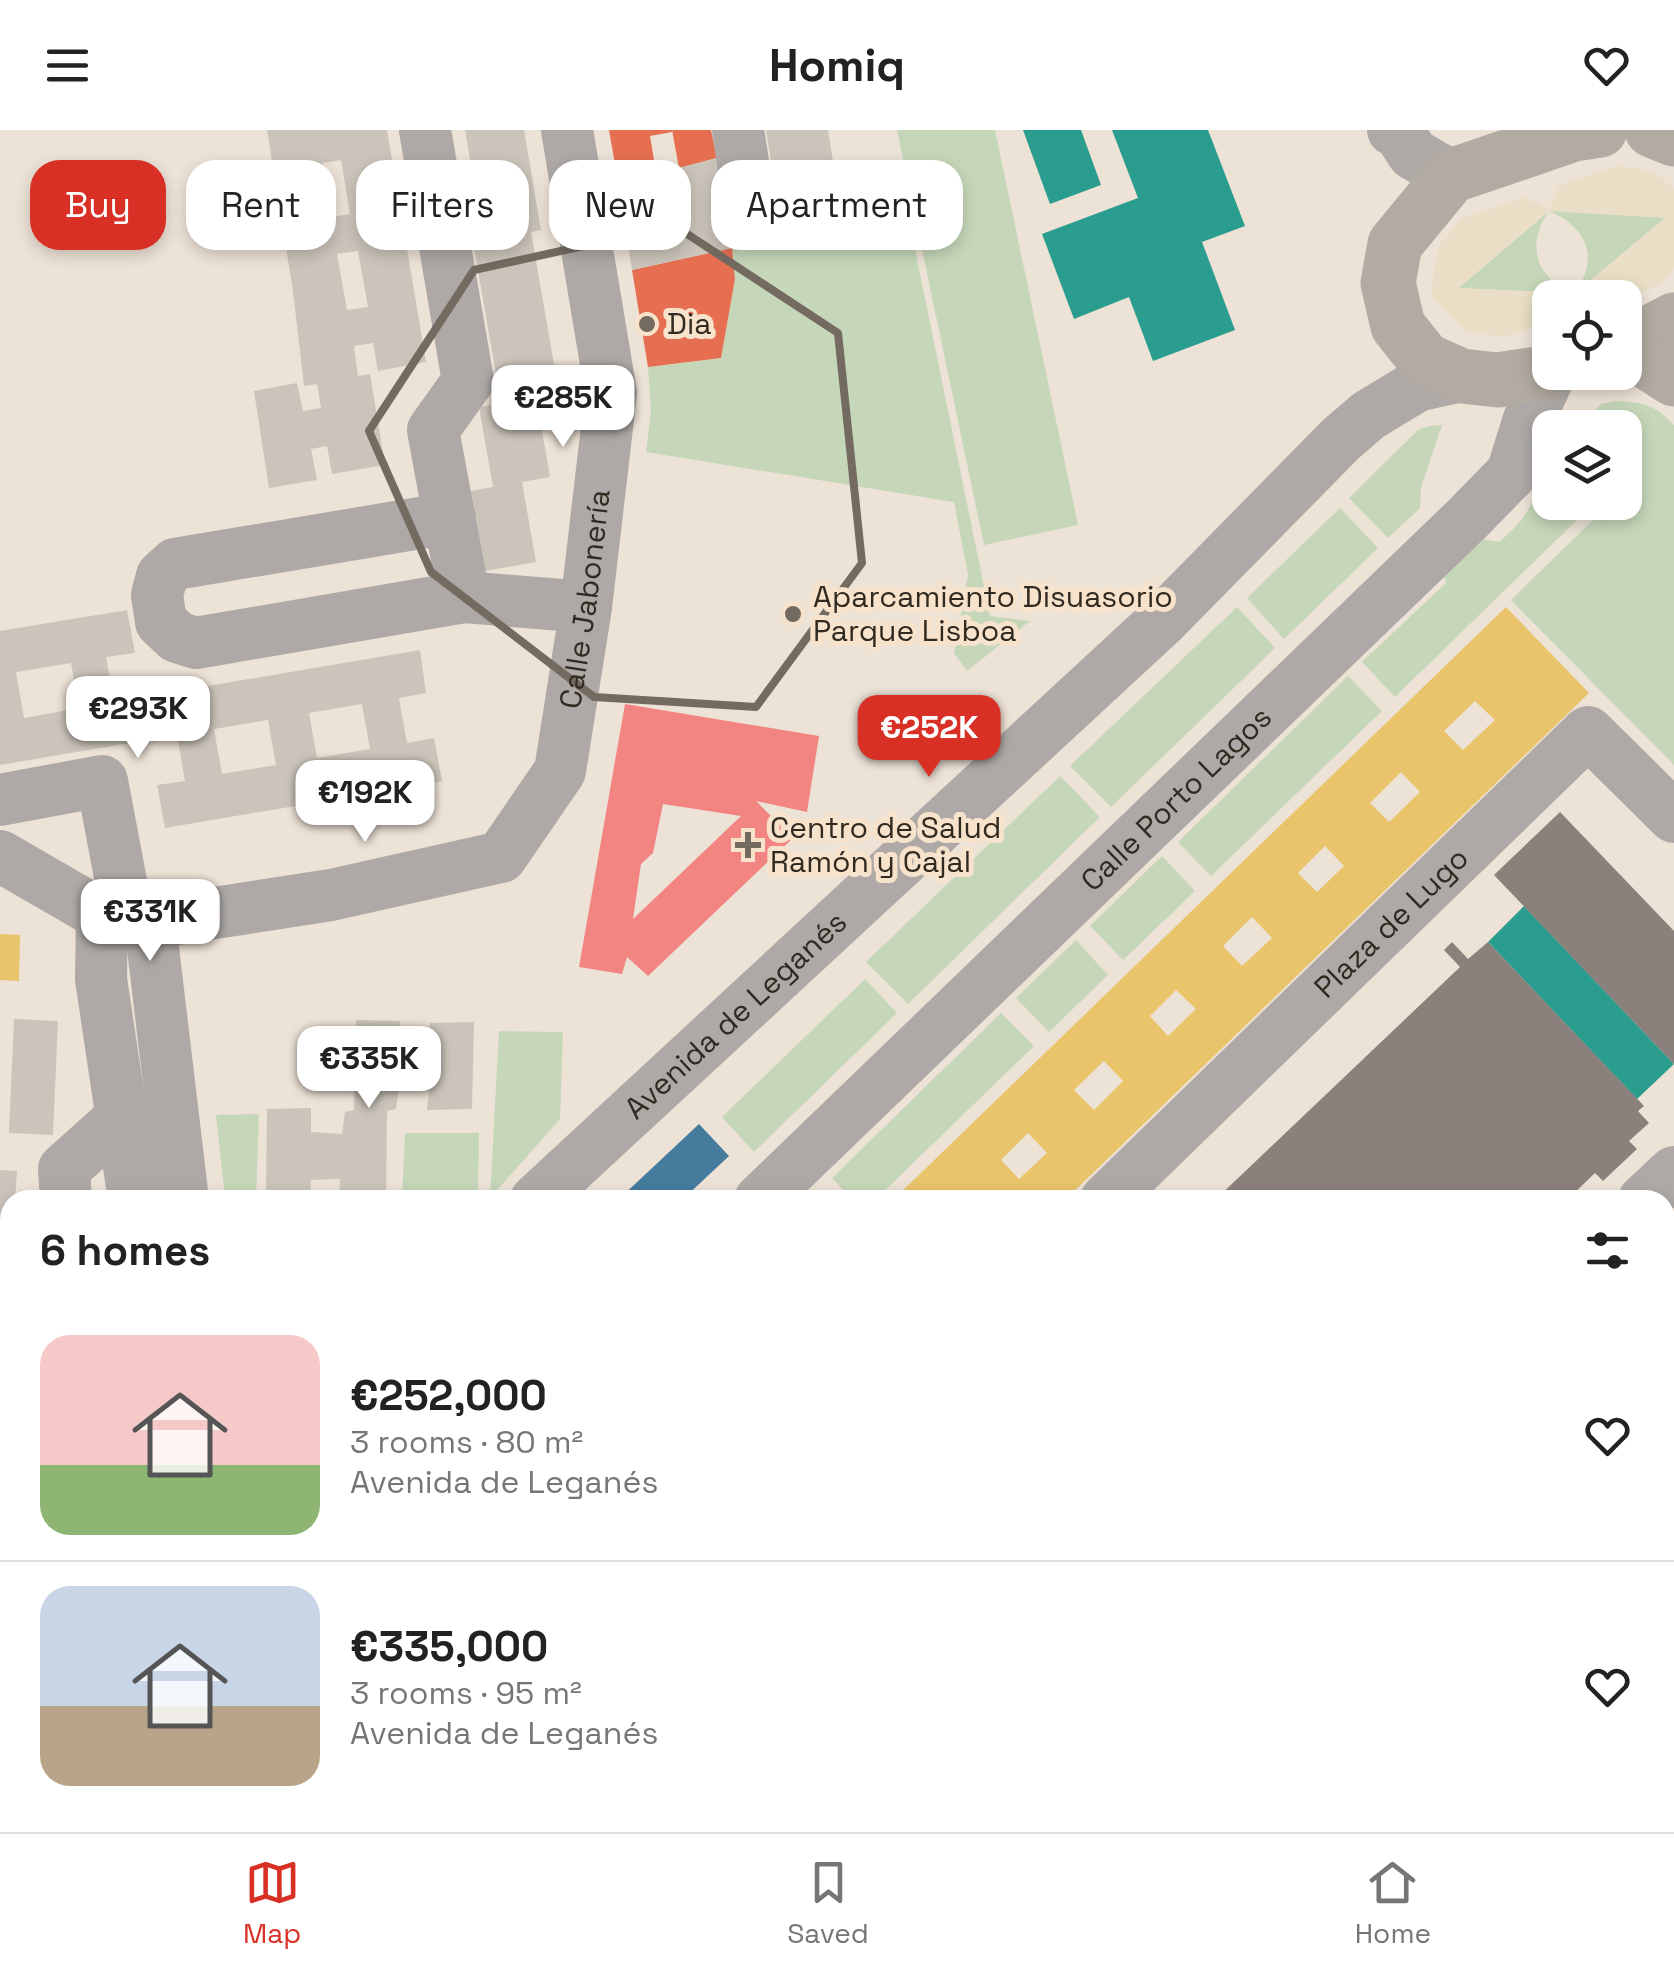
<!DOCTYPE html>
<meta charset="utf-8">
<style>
body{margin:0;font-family:"Space Grotesk",sans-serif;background:#f2f2f2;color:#222;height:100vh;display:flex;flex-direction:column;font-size:38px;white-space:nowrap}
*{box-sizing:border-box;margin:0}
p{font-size:32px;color:#767676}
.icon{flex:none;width:55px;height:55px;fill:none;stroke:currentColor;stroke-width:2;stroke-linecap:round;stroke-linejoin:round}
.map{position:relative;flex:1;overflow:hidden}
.side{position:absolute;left:0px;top:1060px;width:1675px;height:642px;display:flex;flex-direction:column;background:#fff;border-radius:30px 30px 0 0;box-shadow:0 5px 15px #0003}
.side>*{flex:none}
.guide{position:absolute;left:30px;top:30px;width:1000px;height:90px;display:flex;gap:20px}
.tools{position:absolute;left:1532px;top:150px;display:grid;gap:20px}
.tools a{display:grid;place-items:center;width:110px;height:110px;border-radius:20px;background:#fff;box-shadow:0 5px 15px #0003;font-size:50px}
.price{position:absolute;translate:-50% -85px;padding:0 22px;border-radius:20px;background:#fff;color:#222;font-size:32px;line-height:65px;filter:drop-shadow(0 2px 5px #0008)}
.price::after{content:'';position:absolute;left:50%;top:60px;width:30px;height:22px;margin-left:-15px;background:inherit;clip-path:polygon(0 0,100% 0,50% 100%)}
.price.current{background:#d93025;color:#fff}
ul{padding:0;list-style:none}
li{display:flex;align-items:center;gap:30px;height:250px;padding:0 40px}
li+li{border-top:2px solid #e0e0e0}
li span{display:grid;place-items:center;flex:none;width:280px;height:200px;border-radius:30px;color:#555}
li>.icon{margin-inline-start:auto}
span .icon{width:120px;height:120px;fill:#fffc;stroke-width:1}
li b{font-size:42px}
h2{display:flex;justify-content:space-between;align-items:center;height:120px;padding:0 40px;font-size:42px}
.pill{padding:0 35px;border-radius:30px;background:#fff;box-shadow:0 5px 15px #0003;font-size:35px;line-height:90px}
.pill.current{background:#d93025;color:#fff}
header{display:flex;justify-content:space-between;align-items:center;height:130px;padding:0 40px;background:#fff;font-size:45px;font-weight:600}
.tabs{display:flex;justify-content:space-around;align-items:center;height:140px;border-top:2px solid #e0e0e0;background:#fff;font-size:28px;color:#767676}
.tabs a{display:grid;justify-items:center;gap:5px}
.tabs .current{color:#d93025}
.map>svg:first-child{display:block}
</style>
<header><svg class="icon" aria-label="menu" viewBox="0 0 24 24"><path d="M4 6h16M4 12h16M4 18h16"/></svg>Homiq<svg class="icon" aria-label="heart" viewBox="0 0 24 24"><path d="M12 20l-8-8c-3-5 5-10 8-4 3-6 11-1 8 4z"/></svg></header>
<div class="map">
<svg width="1674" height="1702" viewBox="0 0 1674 1702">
<rect width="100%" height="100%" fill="#ede2d6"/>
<g fill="#c6d7b9" fill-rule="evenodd">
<polygon points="897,0 995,0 1078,395 984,415"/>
<polygon points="906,75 990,486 1030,491 967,541 954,523 968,445 954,372 646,322 651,281 648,237 721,228 735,149 732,118 746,105 831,94"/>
<path d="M1549 81 1666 87 1575 164 1458 158ZM1549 81C1587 97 1600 128 1575 163 1536 150 1525 115 1549 81Z"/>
<path d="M1614 271C1642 272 1654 274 1674 295V635L1511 470 1594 389 1580 373 1625 372V298L1579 297 1601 274Z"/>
<polygon points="1442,295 1421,358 1420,378 1388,408 1349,368 1418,300 1429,296"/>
<path d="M1550 363V372L1564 373 1579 388 1395 567 1362 532 1446 453 1442 440 1474 408 1499 412C1515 398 1526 387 1534 368Z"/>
<polygon points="1340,378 1378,418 1284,509 1247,468"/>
<polygon points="1237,477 1275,518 1111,677 1070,636"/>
<polygon points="1348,546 1382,581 1211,746 1178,712"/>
<polygon points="1060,646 1100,687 908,874 866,832"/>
<polygon points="1162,726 1195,761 1123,830 1090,796"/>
<polygon points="1076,810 1108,845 1049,902 1016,868"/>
<polygon points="865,849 897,883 754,1022 722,987"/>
<polygon points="1001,883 1034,916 875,1070 853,1070 832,1048"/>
<polygon points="499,901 563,902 560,989 490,1068"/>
<polygon points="259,984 256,1069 225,1068 216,985"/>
<polygon points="405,1003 479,1003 478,1070 402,1070"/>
<polygon points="10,1649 10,1692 61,1693 51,1702 0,1702 0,1659"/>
<polygon points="133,1692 188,1693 197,1702 123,1702"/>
<polygon points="634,1692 643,1702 289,1702 280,1693"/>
<polygon points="943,1693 994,1693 1003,1702 952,1702"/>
<polygon points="1113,1693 1187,1693 1186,1702 1120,1702"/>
</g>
<path fill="#eadfc6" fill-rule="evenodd" d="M1617 36C1644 39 1655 39 1674 59V139C1669 145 1663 152 1656 156 1636 166 1596 174 1576 164L1573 167 1550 168V191L1503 207 1466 201 1432 168 1433 147 1440 114 1463 88 1523 68 1540 74 1549 81 1553 67 1561 55ZM1549 81 1665 88 1575 163 1459 158Z"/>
<polygon fill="#c8d5ee" points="440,1693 483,1693 495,1702 442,1702"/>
<g fill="#e9c46a" fill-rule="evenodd">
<path d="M1506 477 1589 563 1214 926 1065 1070H893ZM1475 571 1495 590 1463 620 1444 601ZM1401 642 1420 662 1389 692 1370 673ZM1325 716 1344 736 1317 762 1298 743ZM1252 787 1272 808 1242 836 1223 816ZM1176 860 1196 879 1168 906 1150 886ZM1104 931 1123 951 1094 980 1074 960ZM1028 1003 1047 1023 1019 1049 1001 1030Z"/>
<polygon points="0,804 20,805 19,851 0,850"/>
<polygon points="1674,1092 1674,1258 1665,1267 1665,1101"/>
<rect x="0" y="1203" width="10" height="110"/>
<polygon points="763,1692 827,1692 836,1702 772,1702"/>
<polygon points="865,1692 929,1692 938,1702 870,1702 872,1700"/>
</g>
<g fill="#e76f51">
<polygon points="609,0 672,0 672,2 650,6 656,42 618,51"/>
<polygon points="672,0 711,0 717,28 679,38"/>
<polygon points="732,118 735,149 721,228 648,237 632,140"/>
</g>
<g fill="#2a9d8f">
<polygon points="1023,0 1081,0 1101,55 1050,74"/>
<polygon points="1112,0 1208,0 1245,96 1202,112 1235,200 1153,231 1129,167 1074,189 1042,104 1138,68"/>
<polygon points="1524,776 1674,934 1637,969 1488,812"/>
</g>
<path fill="#f28482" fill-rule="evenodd" d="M625 574 819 606 807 682 756 671 793 708 648 846 627 827 622 844 579 837ZM663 674 741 686 633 789 641 734 653 723Z"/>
<polygon fill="#457b9d" points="699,994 729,1026 682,1070 618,1070"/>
<g fill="#8a817c">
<polygon points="1560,682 1674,801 1674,934 1494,745"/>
<polygon points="1452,812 1468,829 1488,812 1644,976 1638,981 1649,993 1629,1011 1637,1019 1603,1051 1595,1043 1567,1070 1215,1070 1460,837 1444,820"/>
<polygon points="1674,1444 1674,1702 1406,1702 1416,1692 1665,1692 1665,1453"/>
</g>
<g fill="#cbc4ba" fill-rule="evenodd">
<path d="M267 0H387L426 232 378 241 373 213 354 216 358 246 370 244 385 335 332 344 327 316 311 319 317 350 269 358 254 261 297 253 303 281 321 278 317 254 304 256 293 161ZM341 30 350 84 332 87 323 33ZM358 121 368 177 347 180 337 124Z"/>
<polygon points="465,0 524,0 541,100 531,102 559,263 536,266 550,347 522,352 536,432 479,442 465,362 493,357 479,277 501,273 473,112 484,110"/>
<polygon points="766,0 828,0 839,70 779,80"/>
<polygon points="717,28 732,118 632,140 618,51 656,42 659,69 682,63 679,38"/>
<path d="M127 480 135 523 106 527 114 572 420 520 426 563 399 568 403 591 407 613 434 608 442 651 165 698 157 655 185 651 177 605 0 635V501ZM71 533 79 578 24 588 16 542ZM362 574 370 619 317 628 309 583ZM268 590 276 635 222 644 214 599Z"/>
<polygon points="14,889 58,891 53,1005 9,1003"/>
<polygon points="356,890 400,891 398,917 429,917 430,893 474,892 472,979 427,980 429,961 399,957 396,979 387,981 386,1070 339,1070 340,1049 311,1050 310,1069 266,1064 267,979 311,978 311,1002 342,1004 345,982 354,980"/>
<polygon points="0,1040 17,1041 15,1070 10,1070 10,1152 0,1151"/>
</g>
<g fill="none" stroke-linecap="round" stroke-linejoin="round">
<g stroke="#aea9a6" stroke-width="52">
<polyline points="425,0 468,251 433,300 464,467 586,477"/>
<polyline points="738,0 752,90"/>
<polyline points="1393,0 1400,4 1413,24 1451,46"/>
<polyline points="450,388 175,434 162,446 157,465 161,492 177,507 196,513 464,467"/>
<polyline points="0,670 102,651 128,789"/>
<path id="s1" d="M0 726 102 785 150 793 331 765 501 727 560 641 586 477 611 263 567 0"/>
<polyline points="102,785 101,849 134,1070"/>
<polyline points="150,793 183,1070"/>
<polyline points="66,1070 64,1039 122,987"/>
<path id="s2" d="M536 1070 1162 491 1341 309 1369 285 1417 256 1461 246"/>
<path id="s3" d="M760 1070 1468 388 1512 343 1529 289 1551 242"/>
<path id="s4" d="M1106 1070 1588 602 1674 687"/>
<polyline points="1644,1070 1674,1042"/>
<polyline points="1665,1337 1674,1328"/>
<polyline points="0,1512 10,1501"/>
<polyline points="0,1598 10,1588"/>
<polyline points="257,1692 266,1702"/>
<polyline points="653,1692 663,1702"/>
<polyline points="1050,1692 1059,1702"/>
<polyline points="103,1702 113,1692"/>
<polyline points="1291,1702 1300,1692"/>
</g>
<g stroke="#b2aba3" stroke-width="55">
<polyline points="1652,0 1674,9"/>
<polyline points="1625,216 1674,190"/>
<polyline points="1625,218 1674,249"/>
<polyline points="1550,242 1498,250 1461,246 1425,230 1398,196 1388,153 1395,114 1451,46 1574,4 1600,0"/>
</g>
</g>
<path fill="none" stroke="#736a60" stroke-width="8" stroke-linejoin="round" d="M675 96 838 203 862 433 756 577 594 567 431 442 369 301 474 140Z"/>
<g fill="#736a60" stroke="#f7e3cc" stroke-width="4">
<circle cx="647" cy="194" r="10"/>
<circle cx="793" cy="484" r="10"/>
<path d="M743 700h10v10h10v10h-10v10h-10v-10h-10v-10h10z"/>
</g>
<g text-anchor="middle" stroke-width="10" stroke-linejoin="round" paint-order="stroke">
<g font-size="30" fill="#312a21" stroke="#f7e3cc" text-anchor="start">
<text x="667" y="204">Dia</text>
<text x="813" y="477">Aparcamiento Disuasorio<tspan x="813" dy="34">Parque Lisboa</tspan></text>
<text x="770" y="708">Centro de Salud<tspan x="770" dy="34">Ramón y Cajal</tspan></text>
</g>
<g font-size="30" fill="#312a21" stroke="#f7e3cc">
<text dy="10" stroke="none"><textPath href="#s1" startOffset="802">Calle Jabonería</textPath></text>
<text dy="10" stroke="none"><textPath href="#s3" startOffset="578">Calle Porto Lagos</textPath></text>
<text dy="10" stroke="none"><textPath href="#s4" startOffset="398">Plaza de Lugo</textPath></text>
<text dy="10" stroke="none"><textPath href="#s2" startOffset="272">Avenida de Leganés</textPath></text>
</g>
</g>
</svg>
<div class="tools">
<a><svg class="icon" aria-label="locate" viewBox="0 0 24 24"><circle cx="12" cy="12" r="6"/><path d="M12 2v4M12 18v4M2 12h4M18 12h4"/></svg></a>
<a><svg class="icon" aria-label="layers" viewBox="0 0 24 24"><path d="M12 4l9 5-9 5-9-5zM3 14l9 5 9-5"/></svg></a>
</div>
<b class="price" style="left:563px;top:320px">€285K</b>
<b class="price" style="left:138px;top:631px">€293K</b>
<b class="price current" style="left:929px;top:650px">€252K</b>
<b class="price" style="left:365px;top:715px">€192K</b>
<b class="price" style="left:150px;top:834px">€331K</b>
<b class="price" style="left:369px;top:981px">€335K</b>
<div class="guide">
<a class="pill current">Buy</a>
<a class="pill">Rent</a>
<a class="pill">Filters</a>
<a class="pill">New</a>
<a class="pill">Apartment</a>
</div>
<section class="side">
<h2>6 homes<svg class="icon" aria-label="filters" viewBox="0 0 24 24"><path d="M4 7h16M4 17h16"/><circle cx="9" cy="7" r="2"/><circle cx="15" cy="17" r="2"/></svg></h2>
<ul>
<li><span style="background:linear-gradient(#f6c9c9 65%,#8fb573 0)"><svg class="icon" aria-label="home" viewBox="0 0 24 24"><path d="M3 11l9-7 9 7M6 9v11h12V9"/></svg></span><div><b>€252,000</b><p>3 rooms · 80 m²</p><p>Avenida de Leganés</p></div><svg class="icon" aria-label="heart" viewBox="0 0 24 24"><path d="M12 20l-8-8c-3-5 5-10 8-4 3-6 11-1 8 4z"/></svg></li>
<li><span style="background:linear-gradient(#c9d6e8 60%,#b9a48a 0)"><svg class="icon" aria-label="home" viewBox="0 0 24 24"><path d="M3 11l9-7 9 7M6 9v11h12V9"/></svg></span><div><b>€335,000</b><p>3 rooms · 95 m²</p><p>Avenida de Leganés</p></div><svg class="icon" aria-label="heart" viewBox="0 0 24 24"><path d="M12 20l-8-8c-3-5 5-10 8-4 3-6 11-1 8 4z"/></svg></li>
</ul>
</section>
</div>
<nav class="tabs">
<a class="current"><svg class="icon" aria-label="map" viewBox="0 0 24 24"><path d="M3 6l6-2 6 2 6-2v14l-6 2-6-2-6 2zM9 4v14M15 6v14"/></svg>Map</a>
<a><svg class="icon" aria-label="saved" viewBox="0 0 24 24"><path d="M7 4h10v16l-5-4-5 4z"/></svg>Saved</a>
<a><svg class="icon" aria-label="home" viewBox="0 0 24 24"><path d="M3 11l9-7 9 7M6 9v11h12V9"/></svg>Home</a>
</nav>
